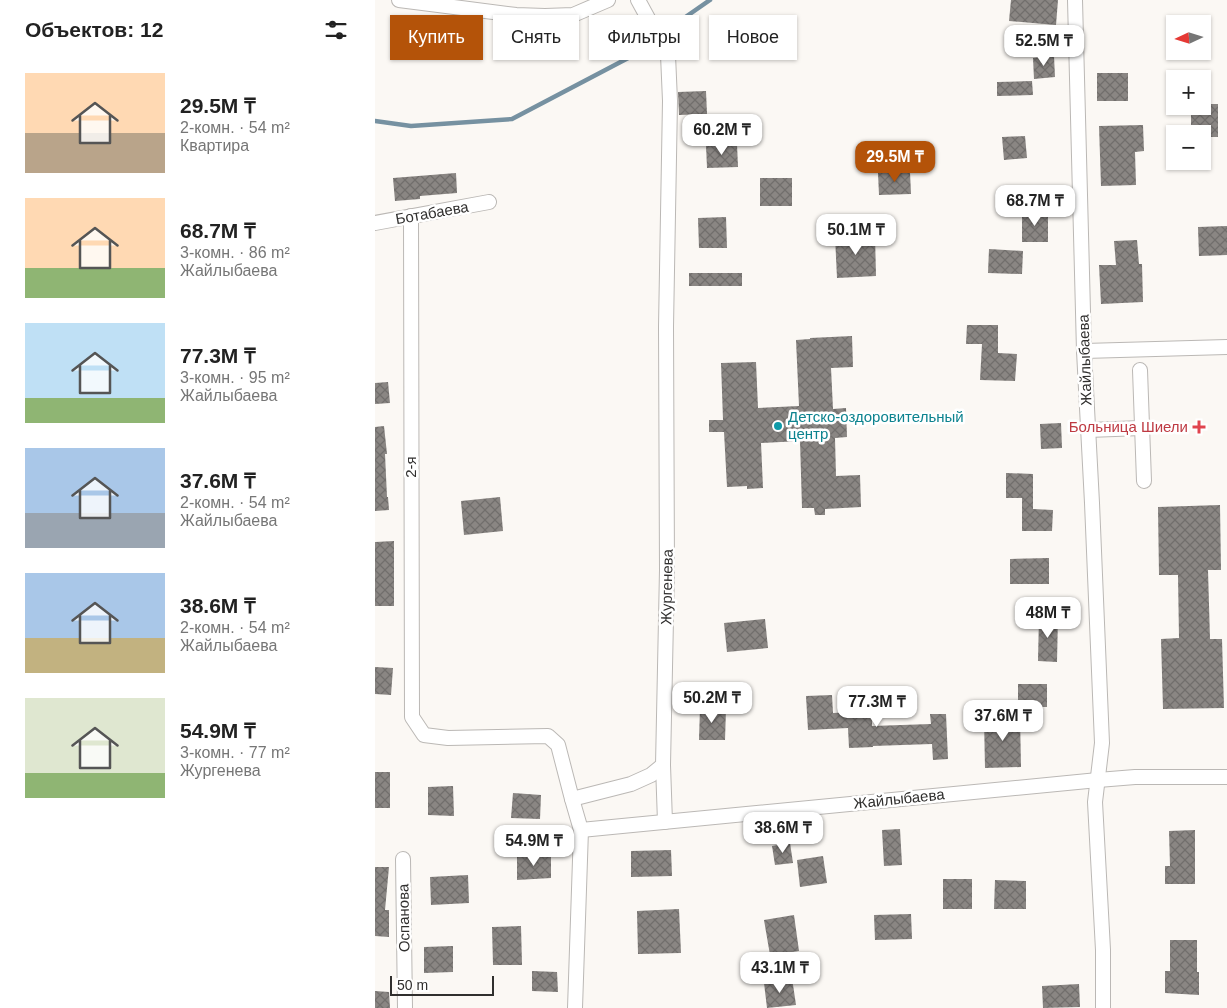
<!DOCTYPE html>
<html lang="ru">
<meta charset="utf-8">
<style>
body{margin:0;font-family:Helvetica,sans-serif;background:#f2f2f2;color:#222;height:100vh;display:flex;flex-direction:column;font-size:19px;white-space:nowrap}
*{box-sizing:border-box;margin:0}
p{font-size:16px;color:#767676}
.icon{flex:none;width:28px;height:28px;fill:none;stroke:currentColor;stroke-width:2;stroke-linecap:round;stroke-linejoin:round}
.map{position:relative;flex:1;overflow:hidden}
.sheet{display:flex;flex-direction:column;background:#fff;width:375px}
.sheet>*{flex:none}
.top-card{position:absolute;left:15px;top:15px;width:475px;height:45px;display:flex;gap:10px}
.needle{width:32px;rotate:266deg}
.controls{position:absolute;left:791px;top:15px;display:grid;gap:10px}
.controls a{display:grid;place-items:center;width:45px;height:45px;border-radius:0px;background:#fff;box-shadow:0 1px 4px #0004;font-size:25px}
.scale{position:absolute;left:15px;bottom:12px;width:104px;box-sizing:border-box;padding-left:5px;border:2px solid #302f2e;border-top:0;font-size:14px;line-height:18px;white-space:nowrap;color:#302f2e;-webkit-text-stroke:4px #fff;paint-order:stroke}
.price{position:absolute;translate:-50% -42px;padding:0 11px;border-radius:10px;background:#fff;color:#222;font-size:16px;line-height:32px;filter:drop-shadow(0 1px 2px #0008)}
.price::after{content:'';position:absolute;left:50%;top:30px;width:15px;height:11px;margin-left:-8px;background:inherit;clip-path:polygon(0 0,100% 0,50% 100%)}
.price.selected{background:#b45309;color:#fff}
ul{padding:0;list-style:none}
li{display:flex;align-items:center;gap:15px;height:125px;padding:0 25px}
li span{display:grid;place-items:center;flex:none;width:140px;height:100px;border-radius:0px;color:#555}
li>.icon{margin-inline-start:auto}
span .icon{width:60px;height:60px;fill:#fffc;stroke-width:1}
li b{font-size:21px}
h2{display:flex;justify-content:space-between;align-items:center;height:60px;padding:0 25px;font-size:21px}
.pill{padding:0 18px;border-radius:0px;background:#fff;box-shadow:0 1px 4px #0004;font-size:18px;line-height:45px}
.pill.selected{background:#b45309;color:#fff}
main{display:flex;flex:1;min-height:0}
.map>svg:first-child{display:block}
</style>
<main>
<section class="sheet">
<h2>Объектов: 12<svg class="icon" aria-label="filters" viewBox="0 0 24 24"><path d="M4 7h16M4 17h16"/><circle cx="9" cy="7" r="2"/><circle cx="15" cy="17" r="2"/></svg></h2>
<ul>
<li><span style="background:linear-gradient(#ffd9b3 60%,#b9a48a 0)"><svg class="icon" aria-label="home" viewBox="0 0 24 24"><path d="M3 11l9-7 9 7M6 9v11h12V9"/></svg></span><div><b>29.5M ₸</b><p>2-комн. · 54 m²</p><p>Квартира</p></div></li>
<li><span style="background:linear-gradient(#ffd9b3 70%,#8fb573 0)"><svg class="icon" aria-label="home" viewBox="0 0 24 24"><path d="M3 11l9-7 9 7M6 9v11h12V9"/></svg></span><div><b>68.7M ₸</b><p>3-комн. · 86 m²</p><p>Жайлыбаева</p></div></li>
<li><span style="background:linear-gradient(#bfe0f5 75%,#8fb573 0)"><svg class="icon" aria-label="home" viewBox="0 0 24 24"><path d="M3 11l9-7 9 7M6 9v11h12V9"/></svg></span><div><b>77.3M ₸</b><p>3-комн. · 95 m²</p><p>Жайлыбаева</p></div></li>
<li><span style="background:linear-gradient(#a9c7e8 65%,#9aa5b1 0)"><svg class="icon" aria-label="home" viewBox="0 0 24 24"><path d="M3 11l9-7 9 7M6 9v11h12V9"/></svg></span><div><b>37.6M ₸</b><p>2-комн. · 54 m²</p><p>Жайлыбаева</p></div></li>
<li><span style="background:linear-gradient(#a9c7e8 65%,#c2b280 0)"><svg class="icon" aria-label="home" viewBox="0 0 24 24"><path d="M3 11l9-7 9 7M6 9v11h12V9"/></svg></span><div><b>38.6M ₸</b><p>2-комн. · 54 m²</p><p>Жайлыбаева</p></div></li>
<li><span style="background:linear-gradient(#dfe7d0 75%,#8fb573 0)"><svg class="icon" aria-label="home" viewBox="0 0 24 24"><path d="M3 11l9-7 9 7M6 9v11h12V9"/></svg></span><div><b>54.9M ₸</b><p>3-комн. · 77 m²</p><p>Жургенева</p></div></li>
</ul>
</section>
<div class="map">
<svg width="852" height="1008" viewBox="0 0 852 1008">
<defs>
<pattern id="building-cross-hatch" width="8" height="8" patternUnits="userSpaceOnUse" patternTransform="scale(1.25)"><rect width="8" height="8" fill="#8a8683"/><path d="M0 0l8 8M0 8l8-8" fill="none" stroke="#716e6c"/></pattern>
</defs>
<rect width="100%" height="100%" fill="#fbf8f4"/>
<g fill="none" stroke-linecap="round" stroke-linejoin="round">
<g stroke="#7691a1" stroke-width="4.5">
<polyline points="289,32 335,0"/>
<polyline points="0,121 36,126 137,119 257,56"/>
</g>
</g>
<g fill="url(#building-cross-hatch)">
<polygon points="636,0 683,0 681,25 634,21"/>
<polygon points="679,56 680,77 659,79 658,58"/>
<rect x="722" y="73" width="31" height="28"/>
<polygon points="657,81 658,95 622,96 622,82"/>
<polygon points="331,91 332,114 304,115 303,92"/>
<polygon points="828,104 843,104 843,137 828,137 828,134 816,134 816,106 828,106"/>
<polygon points="768,125 769,151 760,152 761,185 726,186 724,126"/>
<polygon points="650,136 652,158 629,160 627,137"/>
<polygon points="362,144 363,167 332,168 331,145"/>
<polygon points="535,172 536,194 504,195 503,173"/>
<polygon points="81,173 82,193 45,196 45,199 20,201 18,178"/>
<rect x="385" y="178" width="32" height="28"/>
<rect x="647" y="211" width="26" height="31"/>
<polygon points="351,217 352,248 324,248 323,218"/>
<polygon points="852,226 852,255 824,256 823,227"/>
<polygon points="500,235 501,276 462,278 460,236"/>
<polygon points="762,240 764,264 767,264 768,302 726,304 724,265 741,265 739,241"/>
<polygon points="614,249 648,251 647,274 613,273"/>
<rect x="314" y="273" width="53" height="13"/>
<polygon points="592,325 623,325 623,353 642,354 640,381 605,380 607,344 591,344"/>
<polygon points="477,336 478,367 456,368 458,409 471,408 472,437 460,438 461,476 485,475 486,507 450,509 450,515 440,515 439,508 427,508 425,441 386,443 388,488 372,489 372,486 352,487 349,432 334,432 334,420 348,420 346,363 381,362 383,408 424,406 421,340 435,339 435,338"/>
<polygon points="13,382 15,403 0,404 0,383"/>
<polygon points="686,423 687,448 666,449 665,424"/>
<polygon points="9,426 12,454 10,454 12,497 13,497 14,510 0,511 0,427"/>
<polygon points="631,473 658,474 658,509 678,510 677,531 647,531 647,498 631,498"/>
<polygon points="125,497 128,531 89,535 86,501"/>
<polygon points="845,505 846,570 833,570 835,639 847,639 849,708 788,709 786,639 804,638 803,575 784,575 783,507"/>
<polygon points="19,541 19,606 0,606 0,542"/>
<polygon points="674,558 674,584 635,584 635,559"/>
<polygon points="664,616 683,616 682,662 663,661"/>
<polygon points="390,619 393,648 352,652 349,623"/>
<polygon points="0,667 18,668 16,695 0,694"/>
<rect x="643" y="684" width="29" height="23"/>
<polygon points="457,695 458,713 497,711 497,726 556,724 555,714 571,714 573,759 558,760 557,744 498,746 498,747 474,748 473,728 433,730 431,696"/>
<polygon points="325,707 351,708 350,740 324,740"/>
<polygon points="645,717 646,767 610,768 609,718"/>
<rect x="0" y="772" width="15" height="36"/>
<polygon points="78,786 79,816 53,815 53,787"/>
<polygon points="138,793 166,795 165,819 136,818"/>
<polygon points="525,829 527,865 509,866 507,830"/>
<polygon points="820,830 820,884 790,884 790,866 795,866 794,831"/>
<polygon points="415,843 418,863 400,865 397,846"/>
<polygon points="296,850 297,876 256,877 256,851"/>
<polygon points="176,854 176,878 142,880 142,856"/>
<polygon points="448,856 452,883 425,887 422,860"/>
<polygon points="0,867 14,867 10,910 14,910 14,937 0,936"/>
<polygon points="93,875 94,903 56,905 55,877"/>
<rect x="568" y="879" width="29" height="30"/>
<polygon points="620,880 651,881 651,909 619,909"/>
<polygon points="304,909 306,953 263,954 262,911"/>
<polygon points="536,914 537,939 500,940 499,915"/>
<polygon points="419,915 424,951 395,955 389,920"/>
<polygon points="146,926 147,965 118,965 117,927"/>
<polygon points="795,940 822,940 822,972 824,972 824,995 790,993 790,971 795,971"/>
<polygon points="78,946 78,972 49,973 49,947"/>
<polygon points="157,971 182,972 183,992 157,991"/>
<polygon points="417,978 421,1005 392,1008 389,983"/>
<polygon points="704,984 705,1007 668,1008 667,986"/>
<polygon points="0,991 14,992 15,1008 0,1008"/>
</g>
<g fill="none" stroke-linecap="round" stroke-linejoin="round">
<g stroke="#bbb8b5" stroke-width="16">
<g id="minor">
<polyline points="24,0 141,15 170,16 198,15 233,0"/>
<polyline points="700,0 709,351 717,503 727,743 720,802 728,950 728,1008"/>
<polyline points="36,216 37,717 49,735 73,738 173,736 183,745 197,799"/>
<polyline points="0,223 114,202"/>
<polyline points="709,351 852,347"/>
<polyline points="765,370 769,481"/>
<polyline points="713,430 767,428"/>
<polyline points="288,765 290,822"/>
<polyline points="206,830 723,780 760,777 852,777"/>
<polyline points="28,859 30,1008"/>
<polyline points="200,1008 206,830 197,799 256,784 276,775 288,765 292,570 291,327 295,101 293,55 263,0"/>
</g>
</g>
<use href="#minor" stroke="#fff" stroke-width="14"/>
</g>
<circle fill="#0f9aa8" stroke="#fff" stroke-width="2" cx="403" cy="426" r="5"/>
<path fill="#e0444e" stroke="#fff" stroke-width="2" d="M821.5 419.5h5v5h5v5h-5v5h-5v-5h-5v-5h5z"/>
<g text-anchor="middle" stroke-width="5" stroke-linejoin="round" paint-order="stroke">
<g font-size="15" fill="#302f2e" stroke="#fff">
<text transform="translate(57 213) rotate(-10)" y="5">Ботабаева</text>
<text transform="translate(710 360) rotate(-92)" y="5">Жайлыбаева</text>
<text transform="translate(36 467) rotate(-90)" y="5">2-я</text>
<text transform="translate(292 587) rotate(-89)" y="5">Жургенева</text>
<text transform="translate(524 799) rotate(-6)" y="5">Жайлыбаева</text>
<text transform="translate(29 918) rotate(-91)" y="5">Оспанова</text>
</g>
<g font-size="15" fill="#0d838f" stroke="#fff" text-anchor="start">
<text x="413" y="422">Детско-оздоровительный<tspan x="413" dy="17">центр</tspan></text>
</g>
<g font-size="15" fill="#be3a42" stroke="#fff" text-anchor="end">
<text x="813" y="432">Больница Шиели</text>
</g>
</g>
</svg>
<div class="controls">
<a><svg class="needle" viewBox="-14 -14 28 28"><path d="M0-13l5 13h-10z" fill="#e53935"/><path d="M0 13l5-13h-10z" fill="#767676"/></svg></a>
<a>+</a>
<a>−</a>
</div>
<div class="scale">50 m</div>
<b class="price" style="left:669px;top:67px">52.5M ₸</b>
<b class="price" style="left:347px;top:156px">60.2M ₸</b>
<b class="price selected" style="left:520px;top:183px">29.5M ₸</b>
<b class="price" style="left:660px;top:227px">68.7M ₸</b>
<b class="price" style="left:481px;top:256px">50.1M ₸</b>
<b class="price" style="left:673px;top:639px">48M ₸</b>
<b class="price" style="left:337px;top:724px">50.2M ₸</b>
<b class="price" style="left:502px;top:728px">77.3M ₸</b>
<b class="price" style="left:628px;top:742px">37.6M ₸</b>
<b class="price" style="left:408px;top:854px">38.6M ₸</b>
<b class="price" style="left:159px;top:867px">54.9M ₸</b>
<b class="price" style="left:405px;top:994px">43.1M ₸</b>
<div class="top-card">
<a class="pill selected">Купить</a>
<a class="pill">Снять</a>
<a class="pill">Фильтры</a>
<a class="pill">Новое</a>
</div>
</div>
</main>
